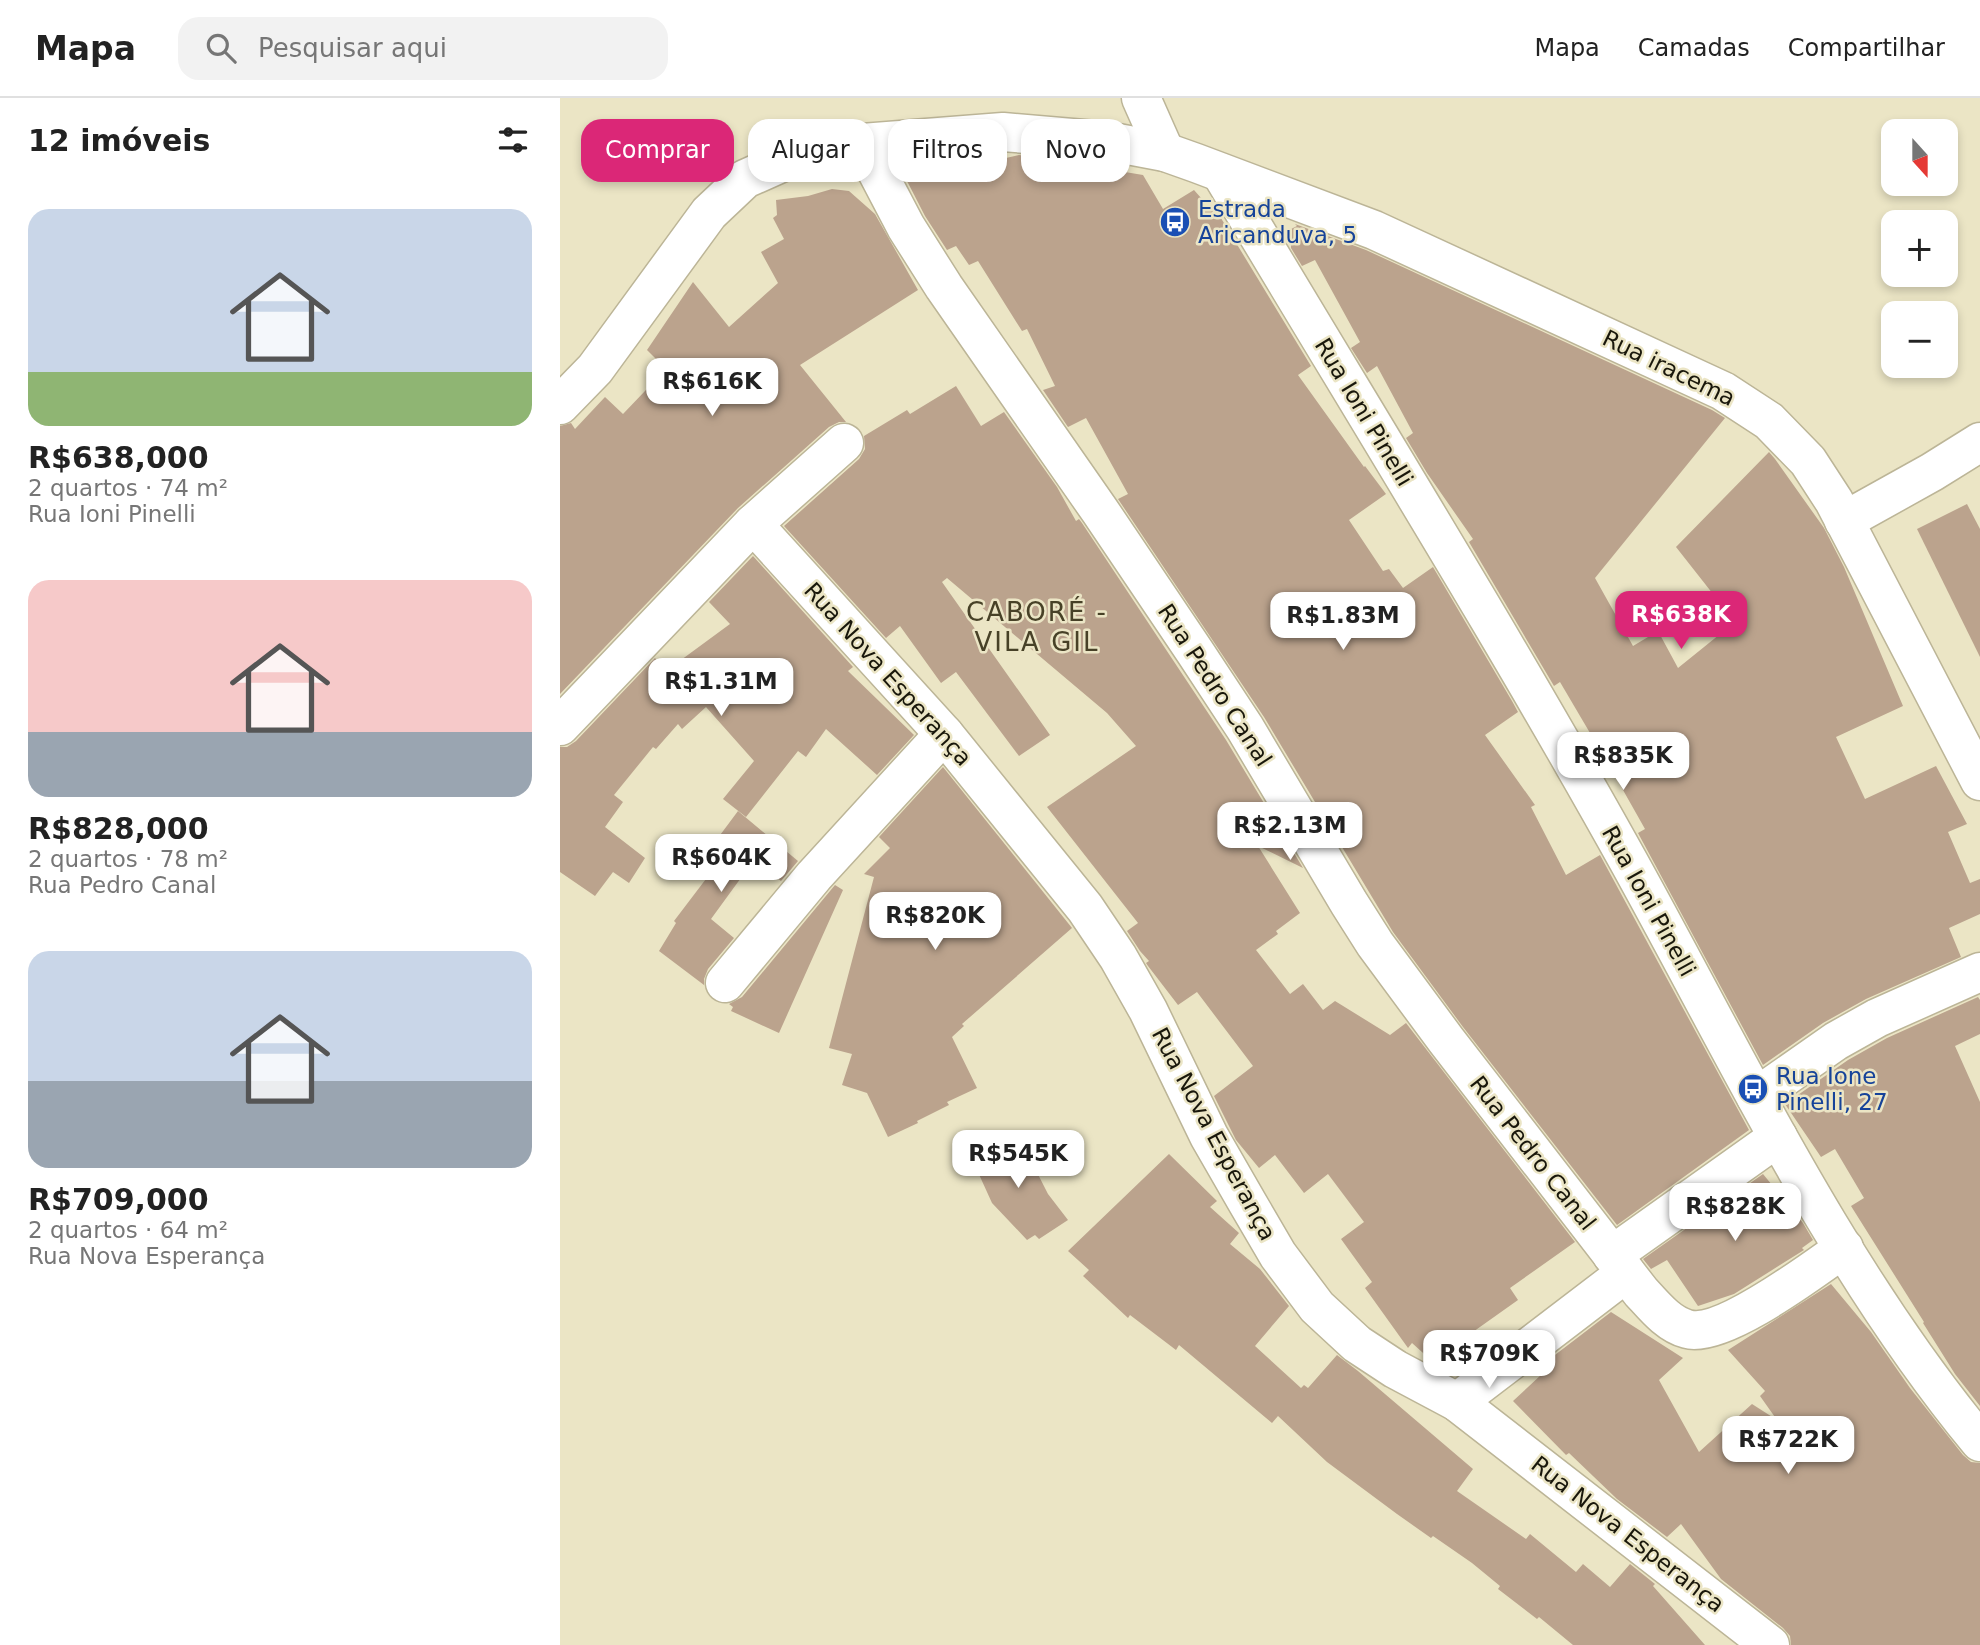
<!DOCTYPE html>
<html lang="pt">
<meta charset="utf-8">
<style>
body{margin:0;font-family:"DejaVu Sans",sans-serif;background:#f2f2f2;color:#222;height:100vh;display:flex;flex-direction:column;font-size:26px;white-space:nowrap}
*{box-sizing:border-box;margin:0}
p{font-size:23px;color:#767676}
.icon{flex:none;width:38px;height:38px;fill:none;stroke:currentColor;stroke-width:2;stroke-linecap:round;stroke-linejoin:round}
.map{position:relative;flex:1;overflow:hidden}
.side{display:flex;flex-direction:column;background:#fff;width:560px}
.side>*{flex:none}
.hud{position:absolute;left:21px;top:21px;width:665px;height:63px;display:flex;gap:14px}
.needle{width:46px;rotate:159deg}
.fabs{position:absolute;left:1321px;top:21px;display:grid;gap:14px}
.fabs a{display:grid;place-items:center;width:77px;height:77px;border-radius:14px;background:#fff;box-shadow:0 4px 10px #0003;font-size:35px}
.price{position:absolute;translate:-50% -60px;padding:0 16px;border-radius:14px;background:#fff;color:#222;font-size:23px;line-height:46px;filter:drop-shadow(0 2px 4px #0008)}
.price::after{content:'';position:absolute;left:50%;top:42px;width:21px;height:16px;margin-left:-10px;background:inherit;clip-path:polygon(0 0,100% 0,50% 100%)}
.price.active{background:#db2777;color:#fff}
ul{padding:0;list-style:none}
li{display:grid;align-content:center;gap:14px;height:371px;padding:0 28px}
li span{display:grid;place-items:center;height:217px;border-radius:21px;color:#555}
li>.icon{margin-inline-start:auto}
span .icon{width:126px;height:126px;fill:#fffc;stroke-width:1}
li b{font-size:30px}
h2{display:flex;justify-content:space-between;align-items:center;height:84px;padding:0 28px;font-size:30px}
.tag{padding:0 24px;border-radius:21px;background:#fff;box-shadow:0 4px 10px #0003;font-size:24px;line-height:63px}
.tag.active{background:#db2777;color:#fff}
header{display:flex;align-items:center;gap:42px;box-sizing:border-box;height:98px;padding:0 35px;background:#fff;border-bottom:2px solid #e0e0e0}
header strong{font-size:33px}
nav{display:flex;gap:38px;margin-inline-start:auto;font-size:24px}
.search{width:490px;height:63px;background:#f2f2f2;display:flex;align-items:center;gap:18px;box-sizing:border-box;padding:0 24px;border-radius:21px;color:#767676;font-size:26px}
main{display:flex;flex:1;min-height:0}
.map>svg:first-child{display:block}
</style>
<header>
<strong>Mapa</strong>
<div class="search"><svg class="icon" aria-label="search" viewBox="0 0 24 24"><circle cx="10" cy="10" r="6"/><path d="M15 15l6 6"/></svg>Pesquisar aqui</div>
<nav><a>Mapa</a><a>Camadas</a><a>Compartilhar</a></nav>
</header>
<main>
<section class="side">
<h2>12 imóveis<svg class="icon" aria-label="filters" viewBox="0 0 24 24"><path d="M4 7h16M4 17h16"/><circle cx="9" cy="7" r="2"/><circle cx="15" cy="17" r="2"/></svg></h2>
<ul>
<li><span style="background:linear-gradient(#c9d6e8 75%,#8fb573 0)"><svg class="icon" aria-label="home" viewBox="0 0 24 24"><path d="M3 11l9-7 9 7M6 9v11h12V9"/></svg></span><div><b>R$638,000</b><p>2 quartos · 74 m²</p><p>Rua Ioni Pinelli</p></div></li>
<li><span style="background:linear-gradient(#f6c9c9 70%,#9aa5b1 0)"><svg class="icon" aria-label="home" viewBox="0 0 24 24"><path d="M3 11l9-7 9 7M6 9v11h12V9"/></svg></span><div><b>R$828,000</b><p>2 quartos · 78 m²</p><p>Rua Pedro Canal</p></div></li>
<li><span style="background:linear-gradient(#c9d6e8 60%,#9aa5b1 0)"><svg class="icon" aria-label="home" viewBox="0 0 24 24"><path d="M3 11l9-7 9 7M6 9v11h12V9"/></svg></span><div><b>R$709,000</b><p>2 quartos · 64 m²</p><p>Rua Nova Esperança</p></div></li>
</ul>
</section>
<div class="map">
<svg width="1420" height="1547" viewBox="0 0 1420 1547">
<rect width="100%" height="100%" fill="#ebe5c5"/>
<g fill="#bba38d">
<polygon points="433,57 436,59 445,57 446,60 459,57 475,59 583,77 603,111 634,92 649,109 653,107 751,268 738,277 804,369 805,368 826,396 789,422 823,473 829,471 843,490 873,469 952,603 958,614 925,637 975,707 971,709 1006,777 1040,757 1189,1032 1057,1127 903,929 833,834 704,619 558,401 568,396 526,320 508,329 483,292 495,288 467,231 462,233 418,163 409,167 396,148 387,152 365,118 347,83 384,70 388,76 420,60 422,63"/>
<polygon points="272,91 289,93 315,116 358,192 240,267 286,324 279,324 269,329 178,410 0,596 0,328 11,325 15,331 45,299 63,316 106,271 87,252 133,184 169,229 218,185 201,154 224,141 213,120 217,117 216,102 248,98"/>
<polygon points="735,126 806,152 1152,312 1165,320 1035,480 1073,548 1098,533 1118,570 1175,524 1116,449 1209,354 1215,361 1264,430 1284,469 1343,608 1276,639 1305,701 1376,668 1407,726 1388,734 1410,785 1420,781 1420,816 1389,830 1401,859 1306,901 1263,925 1203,967 1078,735 1085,731 1050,669 1000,584 994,588 909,444 913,441 867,375 846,340 853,335 817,268 807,275 791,250 800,244 755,162 742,168 731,150 731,131 737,128"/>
<polygon points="396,288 421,328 444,314 497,389 516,423 519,421 522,425 666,642 743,770 698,748 740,815 716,833 718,836 696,852 730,896 743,886 763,912 775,903 830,937 846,925 1015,1144 950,1190 958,1202 872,1263 852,1245 848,1250 805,1190 812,1184 781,1141 804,1124 768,1076 744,1095 715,1057 699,1070 676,1042 654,998 693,968 637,894 618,907 588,868 586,865 589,863 580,853 567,833 578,825 487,709 576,648 547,615 387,480 382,484 490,637 459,658 396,574 381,585 340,528 326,540 224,428 299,361 305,351 304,338 347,312 350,316"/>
<polygon points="1407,406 1420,431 1420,559 1357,431"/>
<polygon points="193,458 293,569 288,573 354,637 317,677 266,631 246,659 238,653 186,719 163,701 194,663 146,609 122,631 118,626 96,651 93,649 54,697 63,704 45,729 85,760 69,785 53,774 35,798 0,774 0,649 7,649 16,643 95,560 106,573 170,526 149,504"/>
<polygon points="383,669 512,830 402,926 404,928 392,939 417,990 387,1004 389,1007 357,1023 358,1025 328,1039 307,995 282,987 292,956 269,950 314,779 304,776 330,750 319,739"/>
<polygon points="178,713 238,763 221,783 194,762 151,821 174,840 148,871 144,881 144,887 99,853 116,825 114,823 152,773 140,764"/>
<polygon points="275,787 283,792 219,935 171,913 173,909 169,906 182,899"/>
<polygon points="1418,899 1420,902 1420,936 1395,948 1420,1004 1420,1308 1395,1276 1363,1225 1364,1224 1291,1108 1304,1100 1275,1051 1261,1059 1225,1006 1288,962 1327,940"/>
<polygon points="459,1039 488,1096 508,1122 479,1141 475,1137 467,1142 432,1105 412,1061"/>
<polygon points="609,1056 657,1103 650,1109 679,1135 670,1146 700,1171 729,1208 695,1248 741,1290 744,1287 748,1290 777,1257 798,1273 913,1371 897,1393 966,1441 970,1436 1016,1474 1023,1466 1050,1489 1070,1466 1095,1486 1093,1488 1145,1547 1013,1547 979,1519 977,1521 938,1491 940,1488 912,1465 873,1438 871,1440 837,1416 767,1364 718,1318 712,1325 619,1247 616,1252 570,1217 568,1220 523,1178 529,1172 508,1153"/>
<polygon points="1203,1076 1243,1125 1253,1142 1242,1150 1244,1152 1174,1196 1138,1208 1107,1162 1091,1171 1083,1161"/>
<polygon points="1271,1186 1311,1234 1350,1290 1403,1357 1411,1364 1420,1365 1420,1547 1231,1547 1230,1538 1223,1530 1161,1481 1121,1426 1107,1439 1057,1401 1009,1355 1006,1357 953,1303 982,1276 978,1270 1051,1214 1123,1260 1099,1282 1139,1354 1192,1306 1217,1322 1200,1298 1205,1293 1168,1252"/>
</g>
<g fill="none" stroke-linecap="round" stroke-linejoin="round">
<g stroke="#bcb597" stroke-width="41">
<g id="minor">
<polyline points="581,0 605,54"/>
<path d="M302 45 346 129 384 189 540 413 635 554 685 630 789 805 815 846 886 942 1081 1194C1094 1208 1108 1226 1127 1231 1162 1241 1254 1171 1284 1150"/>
<path d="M661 75C798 305 940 532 1070 766 1179 963 1276 1170 1420 1344"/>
<polyline points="0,307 35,271 149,115 185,81 230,61 302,45 443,34 547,43 605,54 636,65 814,132 1163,293 1209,323 1248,363 1274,403 1420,683"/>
<polyline points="1284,423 1372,374 1420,344"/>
<polyline points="193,426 384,636 525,810 558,859 588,912 649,1038 687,1104 718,1157 757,1209 797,1246 835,1271 897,1304 1210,1547"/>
<polyline points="0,628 193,426 284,345"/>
<polyline points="165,885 254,778 384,636"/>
<polyline points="1196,999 1276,943 1317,920 1420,874"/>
<polyline points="1052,1157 1218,1039"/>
<polyline points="897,1304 1066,1175"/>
</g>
</g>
<use href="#minor" stroke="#fff" stroke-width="38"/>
</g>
<defs>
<g id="bus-disc" transform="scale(1.575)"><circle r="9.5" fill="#1a4fb4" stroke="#ebe5c5"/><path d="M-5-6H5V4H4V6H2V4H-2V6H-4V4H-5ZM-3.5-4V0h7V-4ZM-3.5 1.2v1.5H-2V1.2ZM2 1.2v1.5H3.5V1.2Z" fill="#fff"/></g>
</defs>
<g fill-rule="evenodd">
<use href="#bus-disc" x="615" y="124"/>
<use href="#bus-disc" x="1193" y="991"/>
</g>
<g text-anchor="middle" stroke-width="5" stroke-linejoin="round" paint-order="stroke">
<g font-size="23" fill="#164399" stroke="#ebe5c5" text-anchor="start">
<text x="638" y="119">Estrada<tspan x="638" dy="26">Aricanduva, 5</tspan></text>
<text x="1216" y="986">Rua Ione<tspan x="1216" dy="26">Pinelli, 27</tspan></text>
</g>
<g font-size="23" fill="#19170b" stroke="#ebe5c5">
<text transform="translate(1109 270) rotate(26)" y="8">Rua iracema</text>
<text transform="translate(804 314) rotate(59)" y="8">Rua Ioni Pinelli</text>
<text transform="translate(328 576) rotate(48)" y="8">Rua Nova Esperança</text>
<text transform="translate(655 587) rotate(57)" y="8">Rua Pedro Canal</text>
<text transform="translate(1089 803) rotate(61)" y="8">Rua Ioni Pinelli</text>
<text transform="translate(654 1036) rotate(62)" y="8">Rua Nova Esperança</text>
<text transform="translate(973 1055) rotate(52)" y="8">Rua Pedro Canal</text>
<text transform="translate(1068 1436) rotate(38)" y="8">Rua Nova Esperança</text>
</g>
<g font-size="26" letter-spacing="2" fill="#474127" stroke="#ebe5c5">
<text x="477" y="523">CABORÉ -<tspan x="477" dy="30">VILA GIL</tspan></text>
</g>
</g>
</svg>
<div class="fabs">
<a><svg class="needle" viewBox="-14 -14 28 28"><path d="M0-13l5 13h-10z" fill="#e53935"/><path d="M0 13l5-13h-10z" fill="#767676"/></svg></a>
<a>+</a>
<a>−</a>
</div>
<b class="price" style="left:152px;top:320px">R$616K</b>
<b class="price active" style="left:1121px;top:553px">R$638K</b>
<b class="price" style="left:783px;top:554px">R$1.83M</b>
<b class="price" style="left:161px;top:620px">R$1.31M</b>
<b class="price" style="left:1063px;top:694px">R$835K</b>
<b class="price" style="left:730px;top:764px">R$2.13M</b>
<b class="price" style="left:161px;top:796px">R$604K</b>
<b class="price" style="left:375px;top:854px">R$820K</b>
<b class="price" style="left:458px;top:1092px">R$545K</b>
<b class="price" style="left:1175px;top:1145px">R$828K</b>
<b class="price" style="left:929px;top:1292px">R$709K</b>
<b class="price" style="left:1228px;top:1378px">R$722K</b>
<div class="hud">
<a class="tag active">Comprar</a>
<a class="tag">Alugar</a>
<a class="tag">Filtros</a>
<a class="tag">Novo</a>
</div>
</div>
</main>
